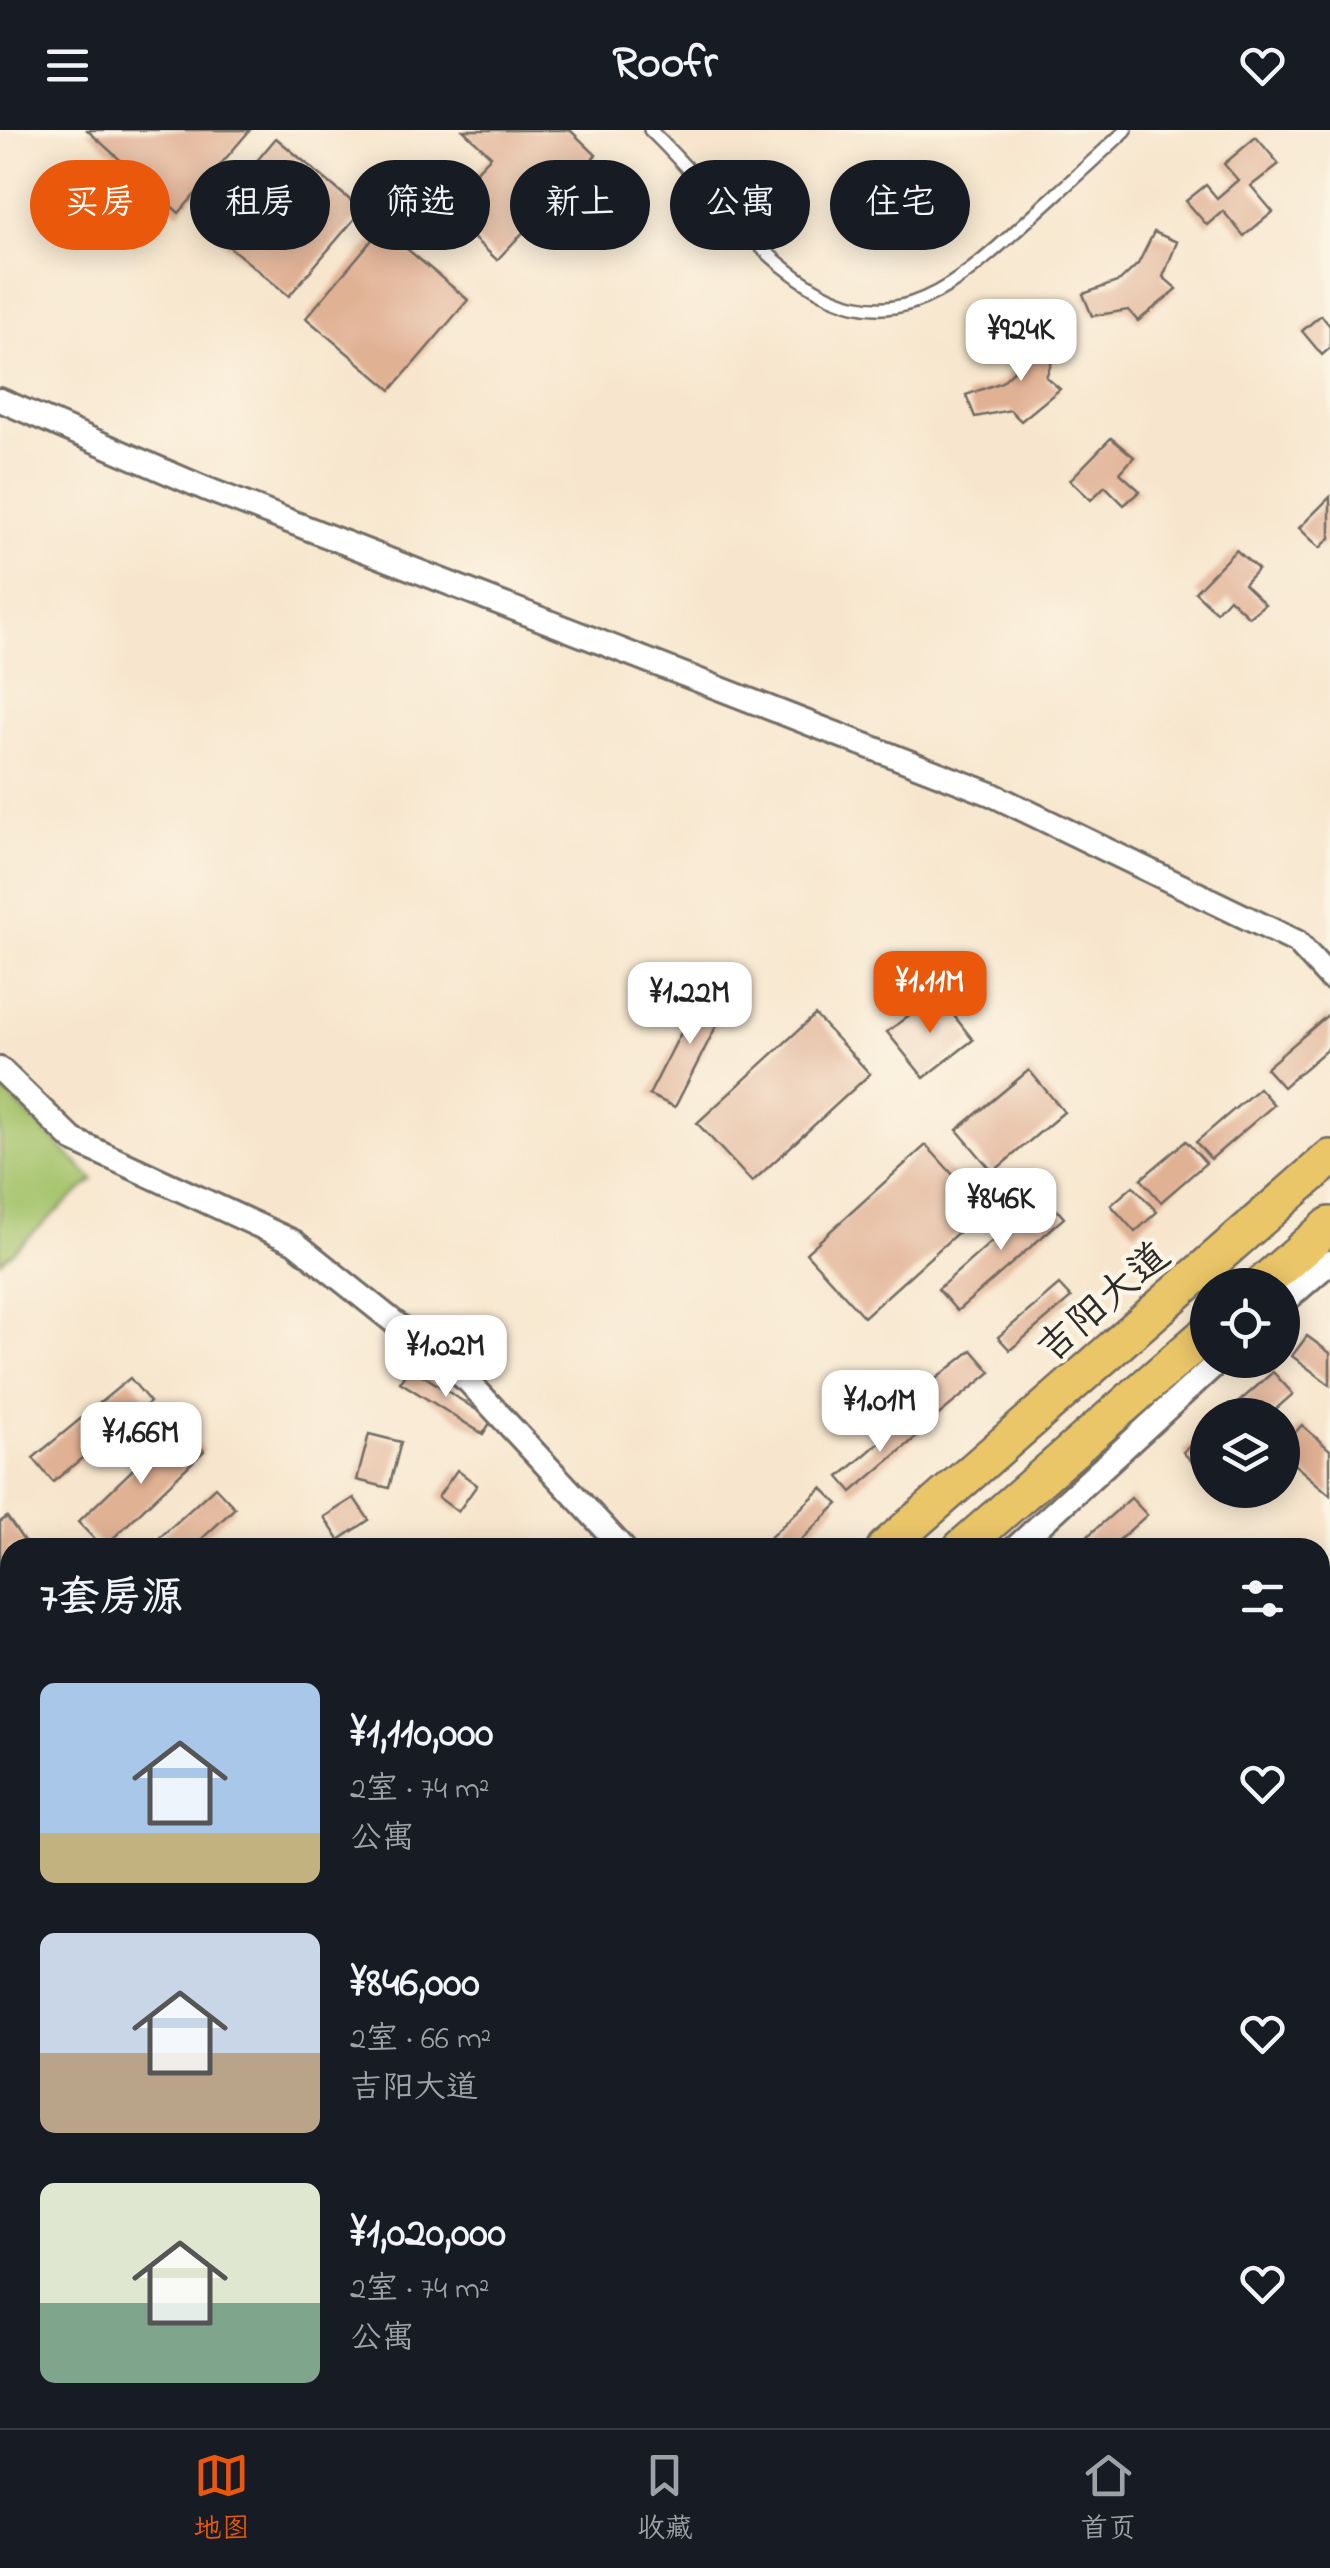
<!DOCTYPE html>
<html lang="zh">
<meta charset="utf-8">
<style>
body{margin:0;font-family:"Indie Flower","LXGW WenKai TC",sans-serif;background:#242831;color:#f1f3f6;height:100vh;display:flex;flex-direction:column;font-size:38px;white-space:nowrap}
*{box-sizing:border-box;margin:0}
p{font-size:32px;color:#9ea1a6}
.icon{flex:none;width:55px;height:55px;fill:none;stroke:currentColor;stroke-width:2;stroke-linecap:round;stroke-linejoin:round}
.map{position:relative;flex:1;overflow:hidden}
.details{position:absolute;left:0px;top:1408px;width:1330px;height:892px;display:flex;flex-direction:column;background:#171b24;border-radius:30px 30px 0 0;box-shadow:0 5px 25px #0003}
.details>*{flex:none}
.banner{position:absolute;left:30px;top:30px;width:1270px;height:90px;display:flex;gap:20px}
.buttons{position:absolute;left:1190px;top:1138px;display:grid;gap:20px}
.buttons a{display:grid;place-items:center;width:110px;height:110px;border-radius:50%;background:#171b24;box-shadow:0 5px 25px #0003;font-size:50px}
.price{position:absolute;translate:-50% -85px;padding:0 22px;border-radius:20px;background:#fff;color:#222;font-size:32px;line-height:65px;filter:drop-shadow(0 2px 5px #0008)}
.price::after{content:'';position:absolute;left:50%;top:60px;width:30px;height:22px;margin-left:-15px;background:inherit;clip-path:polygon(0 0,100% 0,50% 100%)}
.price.current{background:#ea580c;color:#fff}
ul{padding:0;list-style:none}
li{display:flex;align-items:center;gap:30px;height:250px;padding:0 40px}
li span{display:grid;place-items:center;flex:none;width:280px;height:200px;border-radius:15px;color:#555}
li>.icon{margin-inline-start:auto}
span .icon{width:120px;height:120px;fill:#fffc;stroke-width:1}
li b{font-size:42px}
h2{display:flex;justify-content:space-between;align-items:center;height:120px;padding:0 40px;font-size:42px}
.tag{padding:0 35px;border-radius:45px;background:#171b24;box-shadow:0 5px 25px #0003;font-size:35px;line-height:90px}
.tag.current{background:#ea580c;color:#fff}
header{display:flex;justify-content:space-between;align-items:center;height:130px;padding:0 40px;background:#171b24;font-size:45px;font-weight:700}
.tab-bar{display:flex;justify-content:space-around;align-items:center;height:140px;border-top:2px solid #363941;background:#171b24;font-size:28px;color:#9ea1a6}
.tab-bar a{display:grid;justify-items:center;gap:5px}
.tab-bar .current{color:#ea580c}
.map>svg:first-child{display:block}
</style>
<header><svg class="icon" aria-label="menu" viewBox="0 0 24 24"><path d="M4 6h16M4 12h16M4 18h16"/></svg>Roofr<svg class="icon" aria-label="heart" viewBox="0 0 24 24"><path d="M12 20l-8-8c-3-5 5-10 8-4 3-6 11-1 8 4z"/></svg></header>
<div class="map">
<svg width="1330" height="2298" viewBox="0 0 1330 2298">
<rect width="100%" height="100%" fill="#fcf5e5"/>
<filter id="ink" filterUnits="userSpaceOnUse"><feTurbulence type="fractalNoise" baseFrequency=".01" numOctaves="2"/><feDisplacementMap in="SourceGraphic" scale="20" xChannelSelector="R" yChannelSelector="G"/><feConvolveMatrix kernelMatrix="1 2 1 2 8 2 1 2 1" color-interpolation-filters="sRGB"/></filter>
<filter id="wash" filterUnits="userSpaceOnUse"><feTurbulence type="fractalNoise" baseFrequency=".0048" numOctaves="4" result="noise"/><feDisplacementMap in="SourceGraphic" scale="40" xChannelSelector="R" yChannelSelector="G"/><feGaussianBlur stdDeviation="2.25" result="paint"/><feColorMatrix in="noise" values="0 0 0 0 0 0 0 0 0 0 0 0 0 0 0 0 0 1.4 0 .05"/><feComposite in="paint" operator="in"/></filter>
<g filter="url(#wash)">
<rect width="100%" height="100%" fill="#f7e6cd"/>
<g fill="#a3c269" stroke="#67764a" stroke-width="2.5">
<path d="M0 957 94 1050C60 1075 33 1106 0 1132Z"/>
<polygon points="815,2290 871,2290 867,2298 811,2298"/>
<polygon points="894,2290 974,2290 970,2298 890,2298"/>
</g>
<g id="blocks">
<g fill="#e1b194">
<polygon points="87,0 250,0 179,83"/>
<polygon points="463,0 570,0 596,25 497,130 441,78 491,26"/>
<polygon points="1256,7 1279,34 1251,56 1273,82 1244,106 1223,81 1207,95 1186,71 1206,55 1217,68 1238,50 1224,34"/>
<polygon points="276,8 362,80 289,166 203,95"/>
<polygon points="382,98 468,170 391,260 306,188"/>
<polygon points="1154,102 1177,112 1163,147 1177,159 1138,191 1128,180 1092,186 1083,164 1120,151 1138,134"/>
<polygon points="1321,185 1330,196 1330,218 1322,225 1302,201"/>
<polygon points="1036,203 1059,213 1046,247 1060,259 1021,291 1010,280 975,287 966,265 1002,252 1020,235"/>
<polygon points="1111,308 1134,327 1120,343 1140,361 1124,375 1105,356 1091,370 1070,350"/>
<polygon points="1330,367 1330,408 1320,418 1299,398"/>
<polygon points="1236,420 1258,439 1244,454 1265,474 1249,487 1229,468 1216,482 1195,462"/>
<polygon points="705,856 730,869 675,977 649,965"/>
<polygon points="937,864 973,910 924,948 887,902"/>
<polygon points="1330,883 1330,917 1283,957 1266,938"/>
<polygon points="815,885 870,944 752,1052 697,993"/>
<polygon points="1029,940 1064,982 993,1042 957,1000"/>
<polygon points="1259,958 1274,975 1211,1029 1196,1012"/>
<polygon points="1186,1011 1206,1033 1161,1072 1141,1049"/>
<polygon points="926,1015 984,1079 864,1187 806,1123"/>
<polygon points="1133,1056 1157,1082 1135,1102 1111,1075"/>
<polygon points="1044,1065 1064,1088 957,1181 938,1159"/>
<polygon points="1059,1155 1071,1168 1010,1220 998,1207"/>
<polygon points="1307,1206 1330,1223 1330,1255 1292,1226"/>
<polygon points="972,1220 991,1242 936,1287 917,1264"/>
<polygon points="410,1237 492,1290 483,1304 400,1252"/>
<polygon points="1273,1242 1293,1264 1269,1285 1224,1285"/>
<polygon points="130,1248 150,1272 53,1352 33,1328"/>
<polygon points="908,1288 921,1303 852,1362 839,1347"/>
<polygon points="179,1295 204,1321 103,1418 78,1392"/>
<polygon points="1302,1295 1330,1320 1330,1365 1282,1324 1282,1317"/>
<polygon points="1208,1300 1208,1340 1203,1344 1183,1322"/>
<polygon points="369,1304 401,1312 389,1358 357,1350"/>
<polygon points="457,1340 477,1355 458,1382 438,1367"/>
<polygon points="215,1357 235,1378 192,1418 158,1418 154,1413"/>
<polygon points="822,1358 838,1374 793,1418 759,1418"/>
<polygon points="354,1368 369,1390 339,1410 324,1387"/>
<polygon points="1131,1368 1147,1385 1110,1418 1074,1418"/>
<polygon points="7,1387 29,1418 10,1418 10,1431 0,1438 0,1392"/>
<polygon points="10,1491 10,1527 0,1535 0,1499"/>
<polygon points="1330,1538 1330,1563 1320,1564 1320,1539"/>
<polygon points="0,1636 10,1648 10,1673 0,1680"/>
<polygon points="1330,1733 1330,1767 1321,1795 1320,1734"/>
<polygon points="10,1752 10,1785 0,1793 0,1760"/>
<polygon points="1320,1924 1330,1929 1330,1962 1320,1957"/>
<polygon points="1330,2017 1330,2044 1320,2040"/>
<polygon points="1155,2290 1187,2290 1184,2298 1153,2298"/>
</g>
</g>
</g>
<g filter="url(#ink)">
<use href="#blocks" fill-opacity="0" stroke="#726c64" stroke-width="2.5"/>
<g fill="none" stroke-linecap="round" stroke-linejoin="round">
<g stroke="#726c64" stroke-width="16">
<g id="service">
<path d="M650 0C697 45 738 102 789 141 883 215 944 167 1019 98 1055 65 1091 33 1126 0"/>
<polyline points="1320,2020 1330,2003"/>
<polyline points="196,2290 203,2298"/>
<polyline points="1245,2298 1248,2290"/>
</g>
</g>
<g stroke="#726c64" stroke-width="28">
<g id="minor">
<polyline points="0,270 204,358 991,664 1297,812 1330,848"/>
<polyline points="0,939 73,1010 294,1112 469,1252 623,1418"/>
<polyline points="1282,1174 1330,1132"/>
<polyline points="1015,1418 1220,1230"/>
</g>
</g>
<g stroke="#726c64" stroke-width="40">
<g id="trunk">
<polyline points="1261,1155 1330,1095"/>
<polyline points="885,1418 1330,1028"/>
<polyline points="961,1418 1208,1202"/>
<polyline points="1320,1652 1330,1651"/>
<polyline points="0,2018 8,2028 2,2057"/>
<polyline points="0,2265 10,2256"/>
</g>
</g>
<use href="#service" stroke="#fff" stroke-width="11"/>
<use href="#minor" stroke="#fff" stroke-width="22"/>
<use href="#trunk" stroke="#ebc669" stroke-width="35"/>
</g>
</g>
<g text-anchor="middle" stroke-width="9" stroke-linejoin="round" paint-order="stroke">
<g font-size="40" fill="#2b2b2b" stroke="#fcf5e5">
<text transform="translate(1102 1171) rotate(-41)" y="14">吉阳大道</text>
</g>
</g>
</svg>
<div class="buttons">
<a><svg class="icon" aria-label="locate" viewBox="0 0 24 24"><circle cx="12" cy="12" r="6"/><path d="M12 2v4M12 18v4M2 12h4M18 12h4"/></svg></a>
<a><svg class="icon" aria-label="layers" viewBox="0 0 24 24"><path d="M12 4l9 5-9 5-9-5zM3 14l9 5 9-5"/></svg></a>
</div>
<b class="price" style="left:1021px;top:254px">¥924K</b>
<b class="price current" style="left:930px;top:906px">¥1.11M</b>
<b class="price" style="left:690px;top:917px">¥1.22M</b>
<b class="price" style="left:1001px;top:1123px">¥846K</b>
<b class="price" style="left:446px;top:1270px">¥1.02M</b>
<b class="price" style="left:880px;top:1325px">¥1.01M</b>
<b class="price" style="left:141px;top:1357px">¥1.66M</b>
<div class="banner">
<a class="tag current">买房</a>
<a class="tag">租房</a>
<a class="tag">筛选</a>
<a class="tag">新上</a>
<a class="tag">公寓</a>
<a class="tag">住宅</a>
</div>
<section class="details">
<h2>7套房源<svg class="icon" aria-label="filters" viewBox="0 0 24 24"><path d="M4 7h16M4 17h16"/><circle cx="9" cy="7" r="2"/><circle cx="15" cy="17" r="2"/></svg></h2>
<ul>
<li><span style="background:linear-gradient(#a9c7e8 75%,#c2b280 0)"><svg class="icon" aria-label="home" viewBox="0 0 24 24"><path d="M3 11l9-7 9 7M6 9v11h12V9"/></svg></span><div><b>¥1,110,000</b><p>2室 · 74 m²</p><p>公寓</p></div><svg class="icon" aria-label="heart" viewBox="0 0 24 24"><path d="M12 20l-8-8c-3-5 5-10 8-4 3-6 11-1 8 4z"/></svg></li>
<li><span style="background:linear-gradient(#c9d6e8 60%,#b9a48a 0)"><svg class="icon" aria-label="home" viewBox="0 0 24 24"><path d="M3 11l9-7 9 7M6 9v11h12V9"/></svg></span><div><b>¥846,000</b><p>2室 · 66 m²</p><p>吉阳大道</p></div><svg class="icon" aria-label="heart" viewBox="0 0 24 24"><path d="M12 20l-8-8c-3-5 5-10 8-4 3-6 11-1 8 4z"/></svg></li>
<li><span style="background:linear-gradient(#dfe7d0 60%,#7fa58c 0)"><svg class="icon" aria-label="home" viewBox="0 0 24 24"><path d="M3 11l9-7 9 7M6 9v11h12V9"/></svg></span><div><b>¥1,020,000</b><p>2室 · 74 m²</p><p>公寓</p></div><svg class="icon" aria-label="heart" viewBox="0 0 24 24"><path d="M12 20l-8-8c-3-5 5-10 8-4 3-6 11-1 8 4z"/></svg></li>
</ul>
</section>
</div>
<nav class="tab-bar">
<a class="current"><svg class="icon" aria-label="map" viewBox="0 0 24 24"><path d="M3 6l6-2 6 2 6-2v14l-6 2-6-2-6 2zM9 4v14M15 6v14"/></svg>地图</a>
<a><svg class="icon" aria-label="saved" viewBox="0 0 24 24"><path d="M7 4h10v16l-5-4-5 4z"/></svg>收藏</a>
<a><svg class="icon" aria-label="home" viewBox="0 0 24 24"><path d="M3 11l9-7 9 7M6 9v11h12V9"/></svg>首页</a>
</nav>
